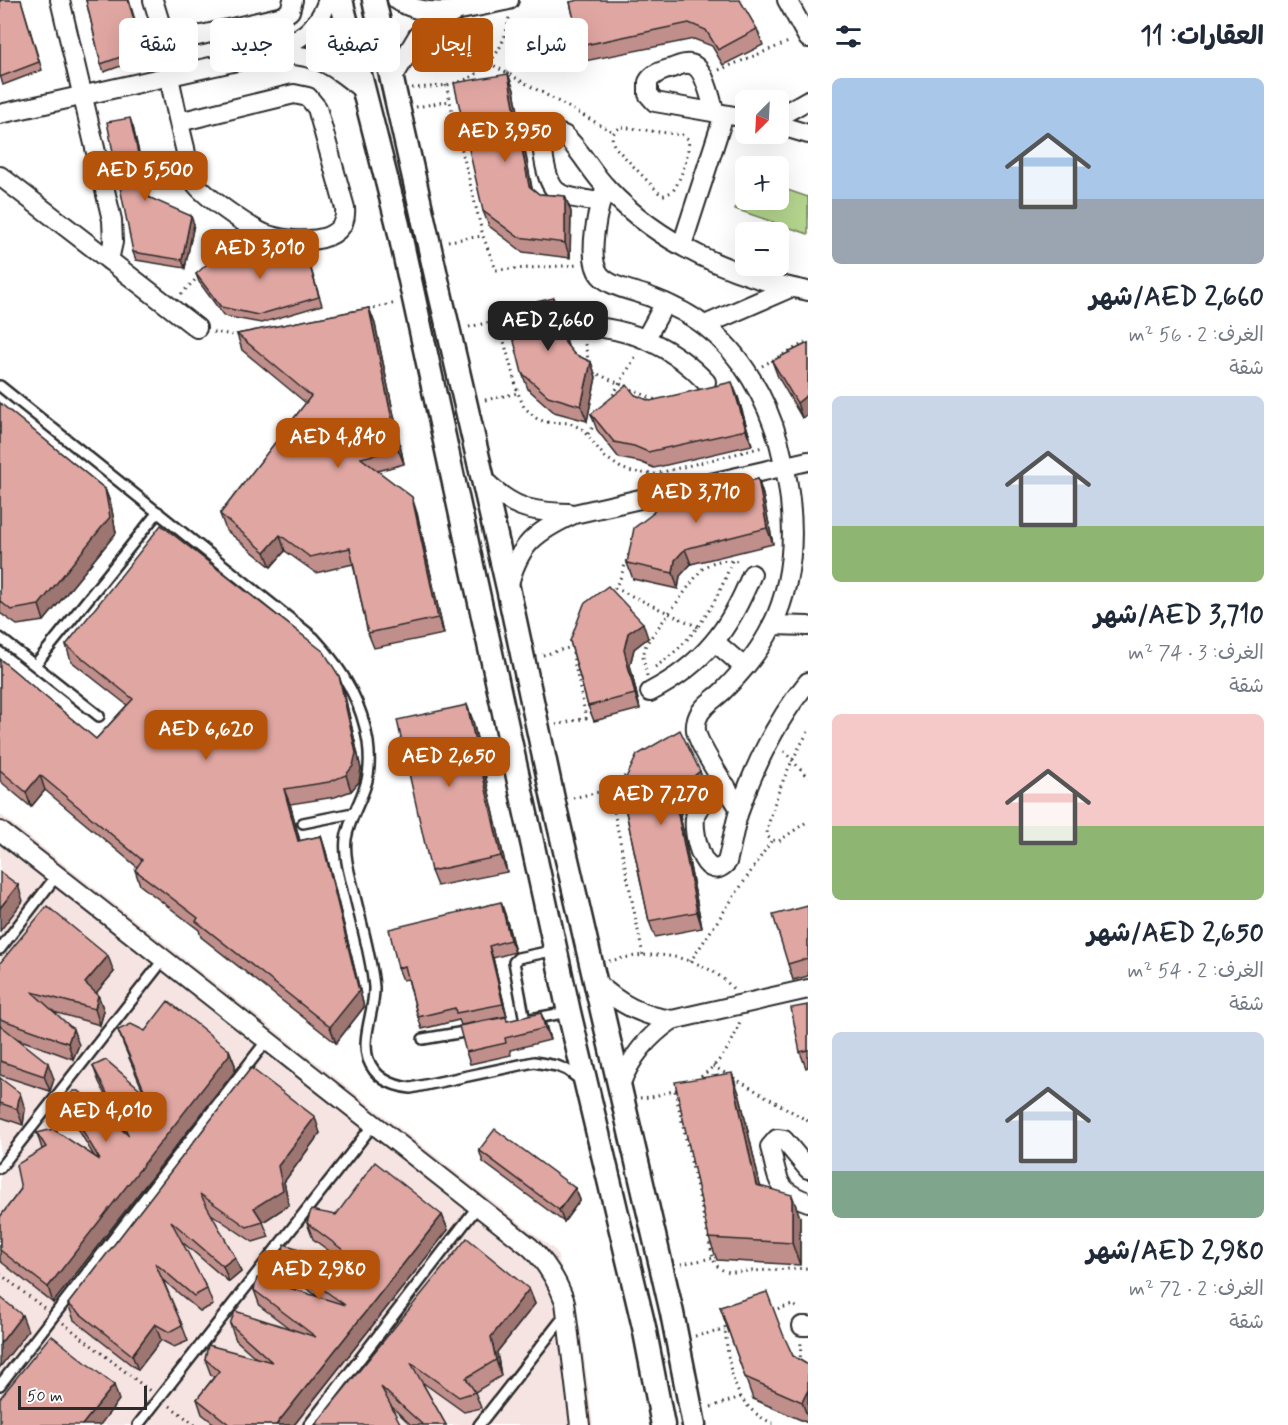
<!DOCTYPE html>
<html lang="ar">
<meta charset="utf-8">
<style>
body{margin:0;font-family:Mynerve,"Playpen Sans Arabic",sans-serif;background:#f6f6f7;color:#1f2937;direction:rtl;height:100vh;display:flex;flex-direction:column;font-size:22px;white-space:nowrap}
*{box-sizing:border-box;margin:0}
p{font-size:20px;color:#747a83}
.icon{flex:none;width:33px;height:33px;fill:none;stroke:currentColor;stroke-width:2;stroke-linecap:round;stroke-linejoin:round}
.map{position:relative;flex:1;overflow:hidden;direction:ltr}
.sheet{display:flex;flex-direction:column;background:#fff;width:480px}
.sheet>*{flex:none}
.hud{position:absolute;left:18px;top:18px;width:570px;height:54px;direction:rtl;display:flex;gap:12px}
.needle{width:39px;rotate:204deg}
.controls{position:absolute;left:735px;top:90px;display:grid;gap:12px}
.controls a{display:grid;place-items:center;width:54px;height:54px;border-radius:9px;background:#fff;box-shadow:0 6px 24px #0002;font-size:30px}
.scale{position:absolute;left:18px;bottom:15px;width:129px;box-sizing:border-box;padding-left:6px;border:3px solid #2b2b2b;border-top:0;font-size:16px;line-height:21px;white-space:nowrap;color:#2b2b2b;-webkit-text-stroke:4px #fff;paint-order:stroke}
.price{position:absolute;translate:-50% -51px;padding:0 14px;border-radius:12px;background:#b45309;color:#fff;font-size:20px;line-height:39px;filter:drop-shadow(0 2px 3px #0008)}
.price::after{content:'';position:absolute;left:50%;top:36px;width:18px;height:14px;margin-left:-9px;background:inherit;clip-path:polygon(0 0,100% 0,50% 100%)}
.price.current{background:#222;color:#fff}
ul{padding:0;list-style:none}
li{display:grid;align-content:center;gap:12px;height:318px;padding:0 24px}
li span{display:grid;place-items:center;height:186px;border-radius:9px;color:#555}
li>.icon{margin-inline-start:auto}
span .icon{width:108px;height:108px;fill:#fffc;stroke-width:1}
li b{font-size:26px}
h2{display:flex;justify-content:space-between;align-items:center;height:72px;padding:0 24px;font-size:26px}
.chip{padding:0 21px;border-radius:9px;background:#fff;box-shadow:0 6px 24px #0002;font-size:21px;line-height:54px}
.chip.current{background:#b45309;color:#fff}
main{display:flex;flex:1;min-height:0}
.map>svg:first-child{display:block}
</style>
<main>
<section class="sheet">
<h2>العقارات: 11<svg class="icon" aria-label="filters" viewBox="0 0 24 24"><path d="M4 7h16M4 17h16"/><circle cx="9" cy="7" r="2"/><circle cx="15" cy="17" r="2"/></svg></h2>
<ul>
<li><span style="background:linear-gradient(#a9c7e8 65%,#9aa5b1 0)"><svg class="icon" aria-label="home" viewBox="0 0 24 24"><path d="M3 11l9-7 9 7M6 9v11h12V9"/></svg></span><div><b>AED 2,660/شهر</b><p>الغرف: 2 · 56 m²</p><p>شقة</p></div></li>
<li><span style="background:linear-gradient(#c9d6e8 70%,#8fb573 0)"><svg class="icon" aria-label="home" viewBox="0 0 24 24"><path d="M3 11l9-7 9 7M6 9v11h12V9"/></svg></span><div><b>AED 3,710/شهر</b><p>الغرف: 3 · 74 m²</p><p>شقة</p></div></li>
<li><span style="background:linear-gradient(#f6c9c9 60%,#8fb573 0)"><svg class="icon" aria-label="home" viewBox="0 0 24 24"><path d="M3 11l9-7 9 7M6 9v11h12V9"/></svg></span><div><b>AED 2,650/شهر</b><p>الغرف: 2 · 54 m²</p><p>شقة</p></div></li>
<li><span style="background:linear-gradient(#c9d6e8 75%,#7fa58c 0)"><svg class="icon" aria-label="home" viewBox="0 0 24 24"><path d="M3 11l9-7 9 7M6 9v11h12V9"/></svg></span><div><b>AED 2,980/شهر</b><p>الغرف: 2 · 72 m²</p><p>شقة</p></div></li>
</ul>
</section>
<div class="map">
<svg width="808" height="1425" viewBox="0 0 808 1425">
<rect width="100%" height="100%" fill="#fff"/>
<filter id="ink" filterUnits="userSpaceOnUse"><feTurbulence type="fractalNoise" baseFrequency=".0167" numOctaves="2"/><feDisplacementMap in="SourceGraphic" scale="12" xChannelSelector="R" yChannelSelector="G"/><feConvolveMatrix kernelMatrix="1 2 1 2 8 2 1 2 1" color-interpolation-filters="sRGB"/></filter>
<g filter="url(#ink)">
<polygon fill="#f6e4e3" points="0,814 556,1251 580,1327 593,1425 0,1425"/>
<polygon fill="#b4d58e" stroke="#70805c" stroke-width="1.5" points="745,177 746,200 778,200 779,187 808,197 808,234 735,209"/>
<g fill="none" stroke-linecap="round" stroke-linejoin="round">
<g stroke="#2b2b2b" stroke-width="14">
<g id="service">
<path d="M0 386 314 638C341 667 362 702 368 742 370 757 370 773 365 787 359 805 349 820 346 839 344 855 349 872 353 888 360 920 371 954 374 987 375 1010 361 1037 368 1059 375 1078 392 1086 411 1088L534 1062 557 1066 567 1070 582 1081"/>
<polyline points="0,638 99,716"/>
<polyline points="35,665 158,512"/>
<polyline points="303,823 353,813"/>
<polyline points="0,949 57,875"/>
<polyline points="531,1019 568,1012"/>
<polyline points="525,1021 514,962 518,958 556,950"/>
<polyline points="423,1039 470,1031"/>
<polyline points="0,1168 164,959"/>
<polyline points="0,1385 268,1039"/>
<polyline points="138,1425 373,1125"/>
<polyline points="309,1425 478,1206"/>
<polyline points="479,1425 566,1314"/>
</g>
</g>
<g stroke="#2b2b2b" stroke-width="22">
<g id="minor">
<polyline points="60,0 112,220 113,242 109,260"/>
<polyline points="153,0 164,36 167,39 176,41 283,16 290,11 293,0"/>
<path d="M397 0C430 22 473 7 509 0"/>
<polyline points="787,0 808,38"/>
<path d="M273 52C301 38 317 31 328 0"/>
<path d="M169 77C174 100 179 124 185 148 187 160 188 173 195 183 204 196 250 228 265 234 290 243 349 248 345 208L317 108 308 97 294 94 179 122"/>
<polyline points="392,79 419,34 426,27 455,12"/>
<path d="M715 113C711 101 705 66 690 64 684 63 678 66 672 68 662 71 653 73 648 82V94L655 102 661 103 746 118"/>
<path d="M0 114 269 54C316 54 327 61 363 90"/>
<polyline points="778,117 808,100"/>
<polyline points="778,125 808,134"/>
<polyline points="0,176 197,328"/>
<path d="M606 187C598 206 586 258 600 275 611 288 637 291 653 298 671 305 690 314 705 326 742 354 767 400 779 443 795 503 800 568 772 626 761 649 742 672 723 691 717 697 708 702 703 709 698 714 695 723 696 730 697 744 731 795 740 809"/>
<path d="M599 202C562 195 551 201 544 159 543 150 540 143 544 136L554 132 564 135C581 150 591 172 607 188 659 244 734 277 808 291"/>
<polyline points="682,245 724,115"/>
<polyline points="705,325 790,288"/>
<path d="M582 326C632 328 672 346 706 382"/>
<polyline points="646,338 665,303"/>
<path d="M483 479C511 508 530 512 569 513"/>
<path d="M508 588C518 545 535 532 574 514L808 461"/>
<polyline points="772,625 808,626"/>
<polyline points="715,642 744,667"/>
<path d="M650 692C704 664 730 629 752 574"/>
<path d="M726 786C716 793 703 800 697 811 689 825 703 889 727 862 732 844 734 826 740 808 756 763 777 719 808 682"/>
<path d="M0 831C177 969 353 1108 530 1247 547 1263 557 1280 565 1302L580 1425"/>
<path d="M597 983C619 1004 642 1016 672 1020L808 989"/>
<path d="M620 1085C631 1057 647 1037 672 1020"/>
<path d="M808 1169 784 1140 777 1139 770 1147C779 1179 774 1190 808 1202"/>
<polyline points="802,1326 808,1326"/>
</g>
</g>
<g stroke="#2b2b2b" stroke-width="27">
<g id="tertiary">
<polyline points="341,0 398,225 569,1012 644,1327 663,1425"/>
<polyline points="374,0 437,280 508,588 553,799 672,1313 694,1425"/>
</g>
</g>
<g stroke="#2b2b2b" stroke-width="3" stroke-dasharray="1.5 4.5" stroke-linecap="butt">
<polyline points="489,63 613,132"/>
<polyline points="719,70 791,41"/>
<polyline points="446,85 483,236 496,270 578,265"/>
<path d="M412 88C427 87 442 87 455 83 486 76 506 47 509 17"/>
<polyline points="416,107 450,101"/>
<path d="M622 127 682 135 688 139C691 150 680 183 672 192L664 195 660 194 615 147C610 138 612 131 622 127Z"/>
<polyline points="448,241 483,236"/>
<polyline points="226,250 239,238"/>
<polyline points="181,294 200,275"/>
<polyline points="553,308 577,303 579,311"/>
<polyline points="368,309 397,303"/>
<polyline points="498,319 518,393 524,407 536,418 545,422 570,423 582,429 605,457 621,468 632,472 655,474 763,447"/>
<polyline points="469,327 512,317"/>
<polyline points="213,332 242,336"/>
<polyline points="585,344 589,364"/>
<polyline points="762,366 808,341"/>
<polyline points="593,372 658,401"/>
<polyline points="485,400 518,393"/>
<polyline points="610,400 637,354"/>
<polyline points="588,434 597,421"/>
<polyline points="615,588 698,627"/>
<polyline points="611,594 620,579 631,548"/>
<polyline points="543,655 572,647"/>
<path d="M655 667C693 642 718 603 732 560"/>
<path d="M647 676 643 657 646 644 701 570C714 559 724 560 740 561"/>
<polyline points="556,725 586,718 573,656 573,646"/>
<path d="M808 732C789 764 775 795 767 831L768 837 772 840 779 841 808 821"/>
<polyline points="784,751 808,778"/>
<polyline points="630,773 615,783 611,796 643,955"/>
<polyline points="573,798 612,789"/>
<path d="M609 961C623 958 637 955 652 955 679 954 716 967 733 989"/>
<polyline points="690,962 772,840"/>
<polyline points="713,1066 808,1121"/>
<path d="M696 1080C718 1066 733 1045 740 1021"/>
<path d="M675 1091 713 1258C716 1268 723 1272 733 1272L808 1268"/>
<polyline points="640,1098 651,1097 680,1089"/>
<polyline points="681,1264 713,1258"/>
<polyline points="0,1274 44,1308"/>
<polyline points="772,1310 793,1305 800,1309"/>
<path d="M728 1321 725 1326V1330C730 1372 732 1408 777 1425"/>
<polyline points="63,1323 150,1391"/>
<polyline points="695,1336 725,1330"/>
<polyline points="800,1363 801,1342"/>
<polyline points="170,1406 195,1425"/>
<polyline points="711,1407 741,1397"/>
</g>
<use href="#service" stroke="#fff" stroke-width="9"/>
<use href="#minor" stroke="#fff" stroke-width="18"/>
<use href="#tertiary" stroke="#fff" stroke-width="22"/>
</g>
<g fill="#c18f8b" stroke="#2b2b2b" stroke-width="1.5">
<polygon points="0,0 21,0 42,70 3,85 0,75"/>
<polygon points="86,0 129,0 146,57 104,72 101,64"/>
<polygon points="570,2 757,29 763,45 723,65 712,46 694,39 585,61 580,46"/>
<polygon points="508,74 514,90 532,188 539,194 565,196 571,212 570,258 523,252 489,226 483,211"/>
<polygon points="133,127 149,197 194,224 185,268 136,260 133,252"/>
<polygon points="304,246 322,305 261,323 224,316 199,282 196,274"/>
<polygon points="554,298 560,313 568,347 574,354 591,362 596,377 587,421 554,412 528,389 522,373"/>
<polygon points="369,308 375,324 404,464 378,471 417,513 444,634 374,648 368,633 353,564 316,573 285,551 271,567 226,530 220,514 306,403 242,350 237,334"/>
<polygon points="808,343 808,414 802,418 778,377 772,361"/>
<polygon points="635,395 650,401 738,397 752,445 654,468 640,462 619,458 597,430 591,414"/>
<polygon points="0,403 105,489 111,505 116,533 44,621 17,625 0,613"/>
<polygon points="758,479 763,495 773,544 691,564 680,576 678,589 633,579 627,563"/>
<polygon points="648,638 634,649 630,665 640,709 594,721 588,706 570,641"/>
<polygon points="66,645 339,676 344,692 361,769 359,782 351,791 335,797 290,804 300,841 321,836 326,852 364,1007 336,1043 201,937 199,930 140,885 135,870 137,867 45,790 31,807 0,781 0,659 96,739 127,705 71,661"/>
<polygon points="467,705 473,721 507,872 437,886 431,871"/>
<polygon points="705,786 686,803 680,815 702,928 655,937 649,921 621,788"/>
<polygon points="808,906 808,976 793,980 788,964"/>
<polygon points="505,914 515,952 493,958 507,1016 461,1025 459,1020 422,1029 418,1017 408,979 403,980 398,968"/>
<polygon points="0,963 114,972 96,993 98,995 104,1011 100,1025 54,1012 79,1045 73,1059 18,1039 54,1079 50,1091 0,1075"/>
<polygon points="808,1005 808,1067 806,1068 800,1052"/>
<polygon points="507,1021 546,1025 550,1040 510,1050 511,1055 470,1064 466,1052"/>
<polygon points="118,1030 145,1031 229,1050 235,1065 235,1071 53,1303 0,1261 0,1217 21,1189 42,1149 37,1133 94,1156 70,1115 64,1099 125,1132 99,1082 93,1066 144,1093 124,1046"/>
<polygon points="251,1068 320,1133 284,1182 289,1205 263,1222 269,1237 253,1242 211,1214 235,1257 241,1272 229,1282 181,1241 207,1289 213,1305 200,1311 163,1280 182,1325 188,1341 174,1347 161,1340 138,1370 74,1320 68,1304"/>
<polygon points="0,1078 25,1109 23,1125 0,1117"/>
<polygon points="740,1096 760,1186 800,1217 800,1265 717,1260 709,1238"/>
<polygon points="479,1150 575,1188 580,1200 564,1222 483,1162"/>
<polygon points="336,1215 442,1215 448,1230 294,1425 216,1425 202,1414 197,1399 214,1377 211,1375 205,1359 255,1357 236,1340 230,1324 289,1328 260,1306 254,1290 317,1296 288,1275 282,1260 347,1264 313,1239 307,1223"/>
<polygon points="529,1289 535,1304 497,1352 501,1376 475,1392 481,1408 464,1412 422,1382 446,1425 411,1425 391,1406 315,1425"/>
<polygon points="720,1307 783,1336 793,1356 808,1365 808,1423 753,1399"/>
</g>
<g fill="#9d7471" stroke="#2b2b2b" stroke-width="1.5">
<polygon points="508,74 514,90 534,201 529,186"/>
<polygon points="130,118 133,127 151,205 148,197"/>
<polygon points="565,196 571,212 570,258 565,243"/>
<polygon points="191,216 194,224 185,268 182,260"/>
<polygon points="554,298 560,313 571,359 565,343"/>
<polygon points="369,308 375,324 404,464 398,449"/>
<polygon points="591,362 596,377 587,421 581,406"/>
<polygon points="732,382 738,397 752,445 746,430"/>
<polygon points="806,396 808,402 808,414 802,418 797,403"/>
<polygon points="758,479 763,495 773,544 767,528"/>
<polygon points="105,489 111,505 116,533 44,621 39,605"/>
<polygon points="412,497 417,513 444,634 438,618"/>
<polygon points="280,535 285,551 271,567 265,552"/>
<polygon points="685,549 691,564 680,576 678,589 673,573 675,560"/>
<polygon points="643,623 648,638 634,649 630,665 640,709 635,694 624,650 628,633"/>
<polygon points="339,676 344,692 361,769 359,782 351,791 346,775"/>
<polygon points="467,705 473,721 507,872 501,856"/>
<polygon points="700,771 705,786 686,803 680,815 702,928 697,912 675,799 680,788"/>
<polygon points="40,775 45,790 31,807 26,792"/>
<polygon points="284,789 290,804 304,857 298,841"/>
<polygon points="321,836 326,852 364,1007 336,1043 330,1027"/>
<polygon points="18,885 23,901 0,931 0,908"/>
<polygon points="501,902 505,914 515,952 510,940"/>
<polygon points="489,946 493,958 507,1016 503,1004"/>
<polygon points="108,956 114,972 91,999 85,983"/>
<polygon points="98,995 104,1011 100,1025 95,1009"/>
<polygon points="541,1013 546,1025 550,1040 545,1028"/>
<polygon points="73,1029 79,1045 73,1059 68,1043"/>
<polygon points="229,1050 235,1065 235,1071 53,1303 48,1287"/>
<polygon points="48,1063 54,1079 50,1091 44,1076"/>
<polygon points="732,1073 740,1096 765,1207 756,1185"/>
<polygon points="20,1093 25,1109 23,1125 17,1109"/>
<polygon points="315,1117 320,1133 284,1182 289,1205 263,1222 254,1208 278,1166"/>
<polygon points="575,1188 580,1200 564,1222 559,1210"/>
<polygon points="792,1195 800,1217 800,1265 792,1243"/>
<polygon points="442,1215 448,1230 294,1425 276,1425"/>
<polygon points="235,1257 241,1272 229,1282 223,1266"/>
<polygon points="529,1289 535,1304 497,1352 501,1376 496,1360 491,1337"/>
<polygon points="22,1315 28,1331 0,1367 0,1344"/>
<polygon points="155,1324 161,1340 138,1370 132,1355"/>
<polygon points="114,1385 119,1400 100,1425 82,1425"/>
<polygon points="808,1390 808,1418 802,1402"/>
</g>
<g fill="#e0a6a2" stroke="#2b2b2b" stroke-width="1.5">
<polygon points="0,0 21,0 39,62 0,77"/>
<polygon points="86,0 128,0 143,49 101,64"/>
<polygon points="578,0 740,0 757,29 718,50 706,30 689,23 580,46 570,2"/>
<polygon points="508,74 529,186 539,194 565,196 565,243 518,237 483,211 454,83"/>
<polygon points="130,118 148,197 191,216 182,260 133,252 107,122"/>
<polygon points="227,246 245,259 304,246 319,297 258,315 221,307 196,274"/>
<polygon points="554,298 565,343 574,354 591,362 581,406 548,396 522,373 506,309"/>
<polygon points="369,308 398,449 361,458 412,497 438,618 368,633 350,548 310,557 280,535 265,552 220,514 311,396 237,334"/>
<polygon points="808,343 808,397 806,396 797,403 772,361"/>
<polygon points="732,382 746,430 648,452 634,446 614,442 591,414 627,385 635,395 650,401"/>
<polygon points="0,403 105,489 110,517 39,605 11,610 0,601"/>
<polygon points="758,479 767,528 685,549 675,560 673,573 627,563 634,528 651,515 660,504"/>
<polygon points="161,525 324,652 339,676 356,753 353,766 346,775 329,782 284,789 298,841 321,836 359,991 330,1027 196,921 198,918 135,870 142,860 40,775 26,792 0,770 0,659 96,739 133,699 66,645"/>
<polygon points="608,586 643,623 628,633 624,650 635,694 588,706 570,641 584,604"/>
<polygon points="467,705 501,856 431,871 397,720"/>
<polygon points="680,730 700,771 680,788 675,799 697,912 649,921 621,788 637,755"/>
<polygon points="0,872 18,885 0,908"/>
<polygon points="501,902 510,940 489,946 503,1004 456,1013 455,1008 418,1017 405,966 398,968 389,929"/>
<polygon points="47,906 108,956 85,983 98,995 95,1009 32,992 73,1029 68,1043 0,1019 0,963"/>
<polygon points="808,906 808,958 788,964 773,915"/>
<polygon points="168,1001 229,1050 229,1055 48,1287 0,1250 0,1217 21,1189 16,1165 46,1147 37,1133 53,1129 100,1160 64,1099 74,1091 79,1091 129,1136 93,1066 106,1060 146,1094 118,1030 131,1024 145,1031"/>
<polygon points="808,1005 808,1050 800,1052 791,1008"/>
<polygon points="541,1013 545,1028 505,1038 506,1043 466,1052 459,1026 506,1017 507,1021"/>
<polygon points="0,1025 48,1063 44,1076 0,1061"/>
<polygon points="251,1068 315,1117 278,1166 283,1190 254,1208 263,1222 247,1227 200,1194 235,1257 223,1266 171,1221 207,1289 194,1296 155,1263 182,1325 169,1332 155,1324 132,1355 68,1304"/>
<polygon points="732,1073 756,1185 792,1195 792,1243 709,1238 675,1082"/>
<polygon points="0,1078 20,1093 17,1109 0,1103"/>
<polygon points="495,1129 575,1188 559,1210 479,1150"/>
<polygon points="375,1162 442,1215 276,1425 230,1425 197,1399 219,1371 205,1359 208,1345 272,1362 230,1324 235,1311 316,1337 254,1290 257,1278 345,1305 282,1260 284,1244 374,1273 307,1223 311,1210 336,1215"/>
<polygon points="467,1238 529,1289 491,1337 496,1360 466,1378 475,1392 459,1397 411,1363 446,1425 423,1425 381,1387 401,1425 315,1425"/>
<polygon points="767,1292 783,1334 793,1356 808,1365 808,1390 802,1402 745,1377 720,1307"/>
<polygon points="0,1297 22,1315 0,1344"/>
<polygon points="51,1335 114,1385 82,1425 0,1425 0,1398"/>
</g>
</g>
</svg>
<div class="controls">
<a><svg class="needle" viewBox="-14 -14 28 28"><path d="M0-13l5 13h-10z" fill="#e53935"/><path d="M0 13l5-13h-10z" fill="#747a83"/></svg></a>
<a>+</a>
<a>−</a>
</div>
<div class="scale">50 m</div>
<b class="price" style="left:505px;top:163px">AED 3,950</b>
<b class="price" style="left:145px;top:202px">AED 5,500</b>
<b class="price" style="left:260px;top:280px">AED 3,010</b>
<b class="price current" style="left:548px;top:352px">AED 2,660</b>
<b class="price" style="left:338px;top:469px">AED 4,840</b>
<b class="price" style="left:696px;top:524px">AED 3,710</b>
<b class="price" style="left:206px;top:761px">AED 6,620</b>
<b class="price" style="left:449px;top:788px">AED 2,650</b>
<b class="price" style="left:661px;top:826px">AED 7,270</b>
<b class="price" style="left:106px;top:1143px">AED 4,010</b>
<b class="price" style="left:319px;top:1301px">AED 2,980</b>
<div class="hud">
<a class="chip">شراء</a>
<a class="chip current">إيجار</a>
<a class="chip">تصفية</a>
<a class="chip">جديد</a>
<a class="chip">شقة</a>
</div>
</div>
</main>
